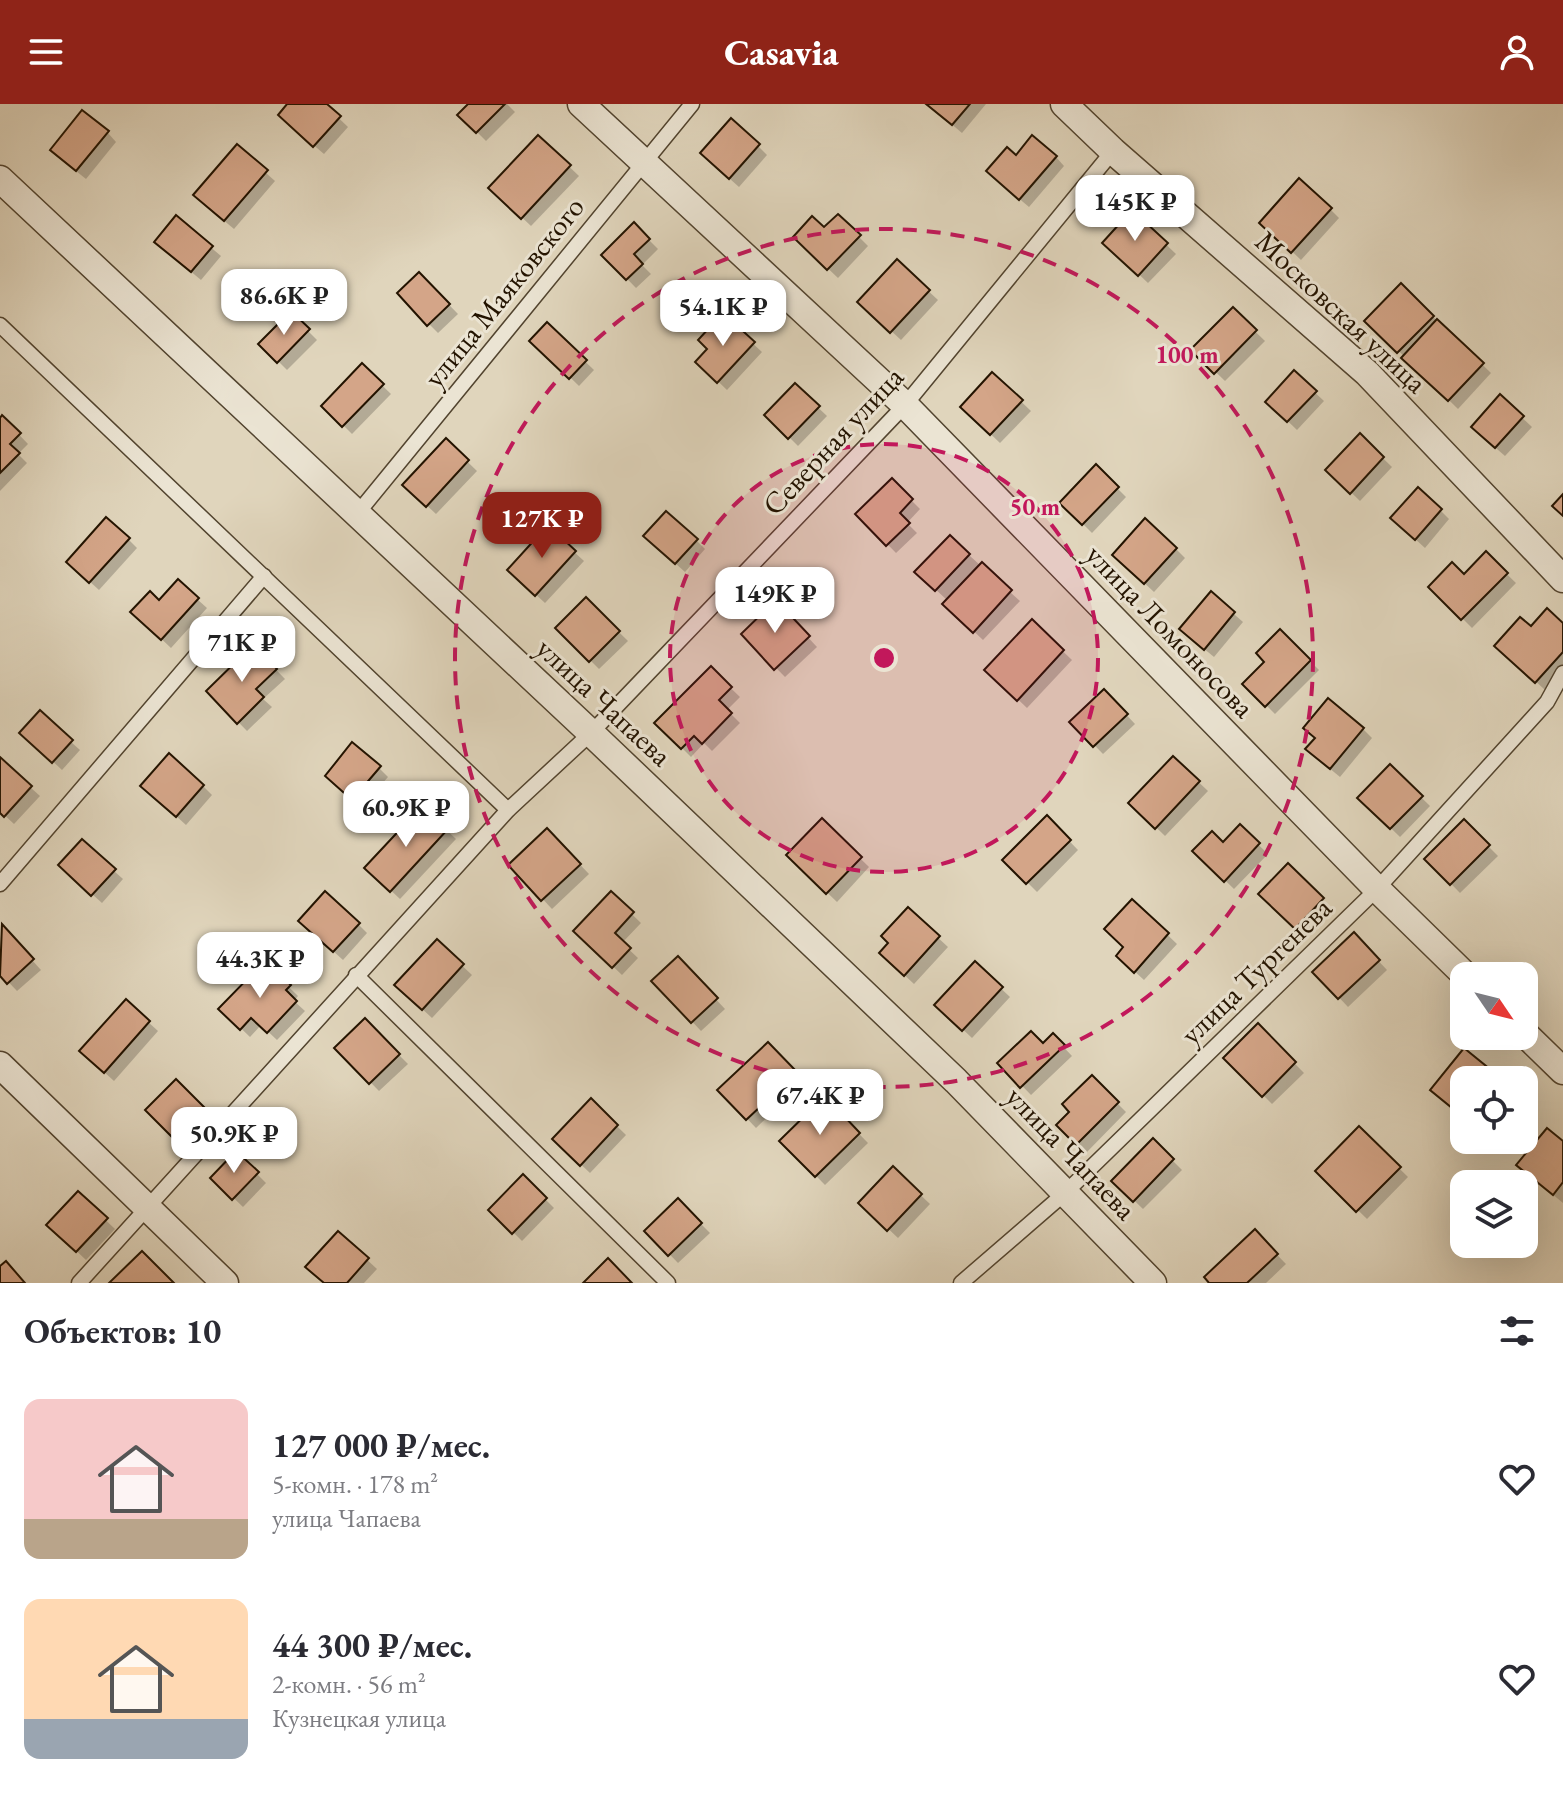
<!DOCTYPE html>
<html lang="ru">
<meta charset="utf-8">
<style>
body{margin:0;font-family:"EB Garamond",serif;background:#f2f2f3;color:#2b2b33;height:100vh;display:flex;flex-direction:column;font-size:30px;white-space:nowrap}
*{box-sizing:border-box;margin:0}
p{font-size:26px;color:#7c7c81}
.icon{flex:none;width:44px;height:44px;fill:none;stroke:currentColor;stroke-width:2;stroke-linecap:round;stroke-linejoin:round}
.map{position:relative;height:1179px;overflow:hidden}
.side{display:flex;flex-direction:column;background:#fff;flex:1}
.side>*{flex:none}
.needle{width:52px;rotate:125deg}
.tools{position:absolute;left:1450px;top:858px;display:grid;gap:16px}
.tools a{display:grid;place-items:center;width:88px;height:88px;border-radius:16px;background:#fff;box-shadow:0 8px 32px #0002;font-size:40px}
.price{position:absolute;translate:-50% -68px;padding:0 18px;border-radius:16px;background:#fff;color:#222;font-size:26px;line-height:52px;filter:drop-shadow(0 2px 4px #0008)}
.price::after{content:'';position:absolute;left:50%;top:48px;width:24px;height:18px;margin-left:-12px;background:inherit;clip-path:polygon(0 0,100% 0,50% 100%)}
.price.selected{background:#8f2418;color:#fff}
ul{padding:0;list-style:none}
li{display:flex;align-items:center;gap:24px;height:200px;padding:0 24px}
li span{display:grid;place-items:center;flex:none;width:224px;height:160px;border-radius:16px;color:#555}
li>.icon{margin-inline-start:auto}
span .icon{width:96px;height:96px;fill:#fffc;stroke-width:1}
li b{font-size:34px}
h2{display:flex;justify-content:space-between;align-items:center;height:96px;padding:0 24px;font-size:34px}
header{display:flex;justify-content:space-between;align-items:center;height:104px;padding:0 24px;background:#8f2418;color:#fff;font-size:36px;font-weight:800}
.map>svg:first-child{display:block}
</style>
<header><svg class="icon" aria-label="menu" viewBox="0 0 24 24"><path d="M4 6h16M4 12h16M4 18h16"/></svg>Casavia<svg class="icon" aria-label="person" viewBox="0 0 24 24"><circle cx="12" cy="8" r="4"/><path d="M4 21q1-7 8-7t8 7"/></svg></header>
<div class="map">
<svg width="1563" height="1179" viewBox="0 0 1563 1179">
<rect width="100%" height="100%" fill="#e0d5bc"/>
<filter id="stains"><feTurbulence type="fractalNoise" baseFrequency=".0025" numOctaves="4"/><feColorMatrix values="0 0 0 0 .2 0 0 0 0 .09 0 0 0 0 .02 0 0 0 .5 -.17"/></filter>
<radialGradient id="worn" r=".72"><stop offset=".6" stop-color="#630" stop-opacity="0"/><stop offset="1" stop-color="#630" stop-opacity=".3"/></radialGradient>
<g fill="#0003">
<polygon points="290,0 324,0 348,23 324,50 289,20"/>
<polygon points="471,0 507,0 515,8 486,37 460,11"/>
<polygon points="928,0 986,0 962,29"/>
<polygon points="108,29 116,38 86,75 61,55"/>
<polygon points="538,33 579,72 531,122 491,84"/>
<polygon points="758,42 767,51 739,83 711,58"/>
<polygon points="237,43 275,77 234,125 204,100"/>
<polygon points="1016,53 1056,53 1064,62 1029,103 997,76"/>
<polygon points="1330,105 1339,114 1301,156 1262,119"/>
<polygon points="1133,109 1176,150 1148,179 1105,138"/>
<polygon points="838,112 868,142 838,174 795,133 824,126"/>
<polygon points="176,114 221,152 201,176 165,146"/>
<polygon points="634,121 658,145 642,161 651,170 636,184 604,151"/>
<polygon points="897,158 938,196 901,236 860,198"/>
<polygon points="419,170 458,210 438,229 399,190"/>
<polygon points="1401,182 1491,269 1458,305 1367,216"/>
<polygon points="1233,206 1265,237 1225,277 1193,246"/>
<polygon points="291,210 317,236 287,266 261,240"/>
<polygon points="723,212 762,248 727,286 698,258 710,246"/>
<polygon points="547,221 594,266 579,282 532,236"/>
<polygon points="362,262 391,290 352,330 324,302"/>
<polygon points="1294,269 1324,297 1297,326 1268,298"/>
<polygon points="992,270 1031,307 1000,339 962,303"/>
<polygon points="795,282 827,312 798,342 767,311"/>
<polygon points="1500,293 1532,323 1505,352 1482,332"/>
<polygon points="3,314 28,340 18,350 27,359 0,387 0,317"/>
<polygon points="1360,332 1392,363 1360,397 1328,366"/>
<polygon points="446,337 477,367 436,410 405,381"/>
<polygon points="1096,363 1126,393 1092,429 1062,399"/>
<polygon points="892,377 920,405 907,419 917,429 896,449 858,410"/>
<polygon points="1441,407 1449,415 1425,444 1402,423"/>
<polygon points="548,424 584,457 545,499 519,475"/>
<polygon points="950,434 1020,497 983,536 945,500 948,497 917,468"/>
<polygon points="128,435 137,444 99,486 77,466"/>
<polygon points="696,436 705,445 685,468 655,441"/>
<polygon points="1176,445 1185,454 1154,488 1124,460"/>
<polygon points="1486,450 1516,479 1472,524 1431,483 1464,473"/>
<polygon points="178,478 207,504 171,544 133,508 159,499"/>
<polygon points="1211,490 1243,518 1214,553 1191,534"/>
<polygon points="586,496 628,537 599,565 558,524"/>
<polygon points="776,499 817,543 785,573 743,530"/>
<polygon points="1032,518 1072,556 1027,604 987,566"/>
<polygon points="1563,522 1563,566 1545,586 1506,550 1531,525"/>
<polygon points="1280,527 1319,566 1275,610 1245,580 1267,558"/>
<polygon points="254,543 285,575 263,595 272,603 247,627 208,587"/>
<polygon points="711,565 740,593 727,606 740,619 712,647 704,639 691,653 657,619"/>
<polygon points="1104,587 1135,620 1103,650 1072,618"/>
<polygon points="1363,625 1372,634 1340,673 1317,654 1317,634"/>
<polygon points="31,637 71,638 80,646 62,666"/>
<polygon points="1173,654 1208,687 1165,732 1131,699"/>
<polygon points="0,656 40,692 14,720 0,707"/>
<polygon points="1390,663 1430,702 1400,733 1360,694"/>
<polygon points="379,664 388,673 362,703 336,681"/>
<polygon points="203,682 212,691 186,721 152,690"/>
<polygon points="423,704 456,735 400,795 367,764"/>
<polygon points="1047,714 1078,746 1037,788 1005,756"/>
<polygon points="822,717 869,763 837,798 788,751"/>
<polygon points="1464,718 1498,752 1460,789 1427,755"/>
<polygon points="1240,723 1268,750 1234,785 1195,747 1223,741"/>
<polygon points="547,726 589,770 552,805 511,761"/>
<polygon points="1288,762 1331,804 1305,832 1261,790"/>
<polygon points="114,767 123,775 102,799 70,770"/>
<polygon points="611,790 641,819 622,839 638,854 622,871 576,827"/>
<polygon points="1132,797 1177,840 1144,876 1118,852 1126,844"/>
<polygon points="908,806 948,843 914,880 881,849 891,839"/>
<polygon points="358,820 367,829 343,856 310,826"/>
<polygon points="2,823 41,866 17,887 0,869"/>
<polygon points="1354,831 1387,866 1348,903 1315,868"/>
<polygon points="437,838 472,871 432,914 406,890"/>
<polygon points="678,855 725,905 701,927 654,877"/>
<polygon points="265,860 298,892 294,897 305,907 277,936 261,921 250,933 221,905"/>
<polygon points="975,860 1010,893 972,934 937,901"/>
<polygon points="126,898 158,927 114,977 91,956"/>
<polygon points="365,917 408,960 379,987 337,944"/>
<polygon points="1258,922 1304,969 1272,1000 1226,954"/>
<polygon points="1053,932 1072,952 1031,991 1000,959 1043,941"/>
<polygon points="768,941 804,978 756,1024 720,986"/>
<polygon points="1464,947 1498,976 1464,976 1464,1013 1442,995"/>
<polygon points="1092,974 1126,1008 1086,1049 1059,1021 1072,1008"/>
<polygon points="176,978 213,1014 184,1043 148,1006"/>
<polygon points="825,995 868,1039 825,1081 782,1037"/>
<polygon points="591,997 626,1031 590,1069 554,1035"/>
<polygon points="1359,1025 1408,1073 1367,1115 1318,1067"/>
<polygon points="1153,1037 1182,1066 1143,1105 1114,1077"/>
<polygon points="1563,1040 1563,1099 1528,1070"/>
<polygon points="237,1050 266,1079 243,1103 213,1074"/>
<polygon points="893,1065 930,1100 898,1134 861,1099"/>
<polygon points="523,1073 554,1104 522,1137 491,1106"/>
<polygon points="78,1090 115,1125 86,1156 49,1121"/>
<polygon points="678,1097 710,1129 678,1159 647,1127"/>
<polygon points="1255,1128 1286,1160 1266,1179 1212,1179"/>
<polygon points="338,1129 377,1165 364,1179 325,1179"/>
</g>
<g fill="#d4a588" stroke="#231300" stroke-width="2">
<polygon points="287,0 327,0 341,12 313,43 278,11"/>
<polygon points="468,0 505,0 476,29 457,11"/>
<polygon points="926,0 970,0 952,21"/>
<polygon points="82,6 109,27 76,67 50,46"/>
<polygon points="731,14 760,40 729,75 700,49"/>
<polygon points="538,31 571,61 521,115 488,84"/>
<polygon points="1032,31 1057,52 1019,96 986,67 1007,43 1016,51"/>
<polygon points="237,40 268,66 224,117 193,91"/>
<polygon points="1299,74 1332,104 1291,149 1259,119"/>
<polygon points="1132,106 1168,139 1138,172 1102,139"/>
<polygon points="838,110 861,131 827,166 793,133 812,112 824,123"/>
<polygon points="176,111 213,142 191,168 154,138"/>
<polygon points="634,118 650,135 634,150 643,160 626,176 601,151"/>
<polygon points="897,155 930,186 890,229 857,198"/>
<polygon points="419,168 450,200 427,222 397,189"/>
<polygon points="1401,179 1434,212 1397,249 1364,217"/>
<polygon points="1233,203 1257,226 1214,270 1190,246"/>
<polygon points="291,207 310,225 277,259 258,240"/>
<polygon points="723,209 755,238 717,279 695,258 707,245 698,236"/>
<polygon points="1437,215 1484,259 1448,297 1401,254"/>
<polygon points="547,218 587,256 569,275 529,237"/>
<polygon points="362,259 384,280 342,323 321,302"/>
<polygon points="1294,266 1317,287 1287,318 1265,298"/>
<polygon points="992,268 1023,296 990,331 960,303"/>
<polygon points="795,279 820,302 788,335 764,311"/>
<polygon points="1500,290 1524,312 1495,344 1471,323"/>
<polygon points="2,311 21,329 10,340 20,349 0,369 0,314"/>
<polygon points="1360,329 1384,353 1350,390 1325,366"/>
<polygon points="446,334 469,356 426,403 402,381"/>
<polygon points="1096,360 1119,383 1082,421 1059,399"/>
<polygon points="892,374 913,395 900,409 910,419 886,442 855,410"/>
<polygon points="1418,383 1442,405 1415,436 1390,414"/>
<polygon points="1563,390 1563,412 1552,402"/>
<polygon points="666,407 698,435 675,460 643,432"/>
<polygon points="106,413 130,434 89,479 66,458"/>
<polygon points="1145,414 1177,444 1144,480 1112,451"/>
<polygon points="548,421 576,447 535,492 507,466"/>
<polygon points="950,431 970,450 935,487 914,468"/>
<polygon points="1486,447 1508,469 1461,516 1428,483 1452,458 1464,470"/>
<polygon points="982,458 1012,486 973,529 942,500"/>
<polygon points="178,475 199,494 161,536 130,508 150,487 159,496"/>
<polygon points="1211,487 1235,508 1204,546 1179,525"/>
<polygon points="586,493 620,527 589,558 555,524"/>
<polygon points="776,496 810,532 774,566 741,530"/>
<polygon points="1547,504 1563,519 1563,548 1535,579 1494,542 1520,513 1531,522"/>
<polygon points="1032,515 1064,546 1017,597 984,566"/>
<polygon points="1280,525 1311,556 1265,603 1242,580 1264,558 1256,549"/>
<polygon points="254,540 277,565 256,585 264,593 237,620 206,587"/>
<polygon points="711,562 732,583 719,596 732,609 702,640 694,632 681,645 654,619"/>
<polygon points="1104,585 1128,610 1093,643 1069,618"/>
<polygon points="1328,594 1364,624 1330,665 1305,645 1315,634 1303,624"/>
<polygon points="40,606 73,636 52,659 19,629"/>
<polygon points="352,638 381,662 352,696 325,672"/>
<polygon points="169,649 204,681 176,713 140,682"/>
<polygon points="1173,652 1200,677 1155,725 1128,699"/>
<polygon points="0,653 32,682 4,713 0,709"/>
<polygon points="1390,660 1423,692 1390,725 1357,694"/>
<polygon points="423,701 448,725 390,788 364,764"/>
<polygon points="1047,711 1071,736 1026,780 1002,756"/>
<polygon points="822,714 862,753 826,790 786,751"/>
<polygon points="1464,715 1490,741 1450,781 1424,755"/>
<polygon points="1240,720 1260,739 1224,778 1192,747 1212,727 1223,738"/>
<polygon points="547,724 581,760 541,797 508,761"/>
<polygon points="82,735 116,765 91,792 58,761"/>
<polygon points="1288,759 1324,794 1295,825 1258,790"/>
<polygon points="325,787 360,819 333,848 298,817"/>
<polygon points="611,787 634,808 615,829 631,844 612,864 573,827"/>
<polygon points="1132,795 1169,829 1134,869 1116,852 1123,843 1104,825"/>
<polygon points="908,803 940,832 904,872 879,849 888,839 881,832"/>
<polygon points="2,820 34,855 7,880 0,872"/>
<polygon points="1354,828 1380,856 1338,895 1312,868"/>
<polygon points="437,835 464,860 422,906 394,881"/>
<polygon points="678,852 718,894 691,919 651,877"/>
<polygon points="265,857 291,881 286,886 297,897 267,929 251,914 240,926 218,905"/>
<polygon points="975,857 1003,883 962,927 934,901"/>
<polygon points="126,895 150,917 104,969 79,947"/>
<polygon points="365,914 400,950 369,980 334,944"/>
<polygon points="1258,919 1296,958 1262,993 1223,954"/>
<polygon points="1031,927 1043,939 1053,929 1065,941 1020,984 997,959"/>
<polygon points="768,938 797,968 746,1016 717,986"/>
<polygon points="1464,944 1491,966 1483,976 1464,976 1464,1000 1457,1008 1430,986"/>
<polygon points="1092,971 1119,998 1076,1041 1056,1021 1069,1008 1062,1000"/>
<polygon points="176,975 205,1004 174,1035 145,1006"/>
<polygon points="825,992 860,1029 815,1073 779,1037"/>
<polygon points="591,994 618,1021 580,1062 552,1035"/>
<polygon points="1359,1022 1401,1063 1356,1108 1315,1067"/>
<polygon points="1547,1024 1563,1037 1563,1078 1553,1091 1516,1061"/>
<polygon points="1153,1034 1174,1055 1133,1098 1111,1077"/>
<polygon points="236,1047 259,1068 232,1096 210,1074"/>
<polygon points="893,1062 922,1090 887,1127 858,1099"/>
<polygon points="523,1070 547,1094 512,1130 488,1106"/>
<polygon points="78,1087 108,1114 76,1148 46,1121"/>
<polygon points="678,1094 702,1119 668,1152 644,1127"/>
<polygon points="1255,1125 1278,1150 1247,1179 1209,1179 1204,1173"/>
<polygon points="338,1127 369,1154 347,1179 324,1179 305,1163"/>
<polygon points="142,1147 174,1179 109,1179"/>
<polygon points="608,1154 632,1179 583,1179"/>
<polygon points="6,1157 25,1179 0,1179 0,1162"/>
</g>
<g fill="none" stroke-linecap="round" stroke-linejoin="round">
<g stroke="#52442f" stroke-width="17">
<g id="lane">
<polyline points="0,221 508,706"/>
<polyline points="357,410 692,0"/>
<polyline points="0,780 264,472"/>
<polyline points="356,871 668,1179"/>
<polyline points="79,1179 508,706 591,629 905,301 1113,47"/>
<polyline points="961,1179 1065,1089 1377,785 1547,598 1563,569"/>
</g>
</g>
<g stroke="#52442f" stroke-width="29">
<g id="street">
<polyline points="581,0 905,301 1377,785 1466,872"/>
<polyline points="1064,0 1113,47 1367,269 1563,475"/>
<polyline points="0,75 591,629 956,977 1153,1179"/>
<polyline points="1524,929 1563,967"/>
<polyline points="0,961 225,1179"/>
</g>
</g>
<use href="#lane" stroke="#ebe4d3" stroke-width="14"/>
<use href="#street" stroke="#ebe4d3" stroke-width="26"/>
</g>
<circle cx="884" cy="554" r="214" fill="#c2185b" fill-opacity=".12"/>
<g fill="none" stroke="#c2185b" stroke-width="4" stroke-dasharray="14 10">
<circle cx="884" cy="554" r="214"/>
<circle cx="884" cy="554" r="429"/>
</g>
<g text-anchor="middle" stroke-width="6" stroke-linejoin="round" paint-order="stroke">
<g font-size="30" fill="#231300" stroke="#ebe4d3">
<text transform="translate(504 188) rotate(-51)" y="10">улица Маяковского</text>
<text transform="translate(1341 208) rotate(43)" y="10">Московская улица</text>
<text transform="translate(833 337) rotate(-47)" y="10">Северная улица</text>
<text transform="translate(1170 527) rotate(46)" y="10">улица Ломоносова</text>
<text transform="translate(604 598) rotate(43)" y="10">улица Чапаева</text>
<text transform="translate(1256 867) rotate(-44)" y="10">улица Тургенева</text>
<text transform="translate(1071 1049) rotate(46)" y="10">улица Чапаева</text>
</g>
</g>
<circle cx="884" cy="554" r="12" fill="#c2185b" stroke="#ebe4d3" stroke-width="4"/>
<g font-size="24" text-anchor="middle" font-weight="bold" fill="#c2185b" stroke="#ebe4d3" stroke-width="6" stroke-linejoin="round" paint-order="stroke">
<text x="1187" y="259">100 m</text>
<text x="1035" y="411">50 m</text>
</g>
<rect width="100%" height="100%" filter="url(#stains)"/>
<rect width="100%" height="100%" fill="url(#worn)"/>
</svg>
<div class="tools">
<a><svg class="needle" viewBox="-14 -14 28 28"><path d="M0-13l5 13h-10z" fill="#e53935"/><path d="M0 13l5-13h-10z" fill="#7c7c81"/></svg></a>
<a><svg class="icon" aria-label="locate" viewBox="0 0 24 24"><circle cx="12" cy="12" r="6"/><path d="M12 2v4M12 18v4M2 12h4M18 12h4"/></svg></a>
<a><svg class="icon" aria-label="layers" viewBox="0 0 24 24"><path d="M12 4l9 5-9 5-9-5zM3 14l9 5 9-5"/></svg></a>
</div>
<b class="price" style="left:1135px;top:139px">145K ₽</b>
<b class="price" style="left:284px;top:233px">86.6K ₽</b>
<b class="price" style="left:723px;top:244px">54.1K ₽</b>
<b class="price selected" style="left:542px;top:456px">127K ₽</b>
<b class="price" style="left:775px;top:531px">149K ₽</b>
<b class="price" style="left:242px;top:580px">71K ₽</b>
<b class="price" style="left:406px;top:745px">60.9K ₽</b>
<b class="price" style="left:260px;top:896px">44.3K ₽</b>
<b class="price" style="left:820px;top:1033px">67.4K ₽</b>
<b class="price" style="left:234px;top:1071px">50.9K ₽</b>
</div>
<section class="side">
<h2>Объектов: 10<svg class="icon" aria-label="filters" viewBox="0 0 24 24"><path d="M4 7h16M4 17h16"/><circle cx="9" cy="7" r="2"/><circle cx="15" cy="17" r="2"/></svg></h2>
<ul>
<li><span style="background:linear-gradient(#f6c9c9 75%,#b9a48a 0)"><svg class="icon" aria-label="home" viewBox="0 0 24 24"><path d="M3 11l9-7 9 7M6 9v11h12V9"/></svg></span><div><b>127 000 ₽/мес.</b><p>5-комн. · 178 m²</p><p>улица Чапаева</p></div><svg class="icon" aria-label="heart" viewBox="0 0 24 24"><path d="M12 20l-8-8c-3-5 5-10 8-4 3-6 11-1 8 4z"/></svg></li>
<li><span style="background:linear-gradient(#ffd9b3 75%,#9aa5b1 0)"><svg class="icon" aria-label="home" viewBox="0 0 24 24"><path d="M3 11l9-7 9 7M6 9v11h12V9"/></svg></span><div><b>44 300 ₽/мес.</b><p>2-комн. · 56 m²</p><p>Кузнецкая улица</p></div><svg class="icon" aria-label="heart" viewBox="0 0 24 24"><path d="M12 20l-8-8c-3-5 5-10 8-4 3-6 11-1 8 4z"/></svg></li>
</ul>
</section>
